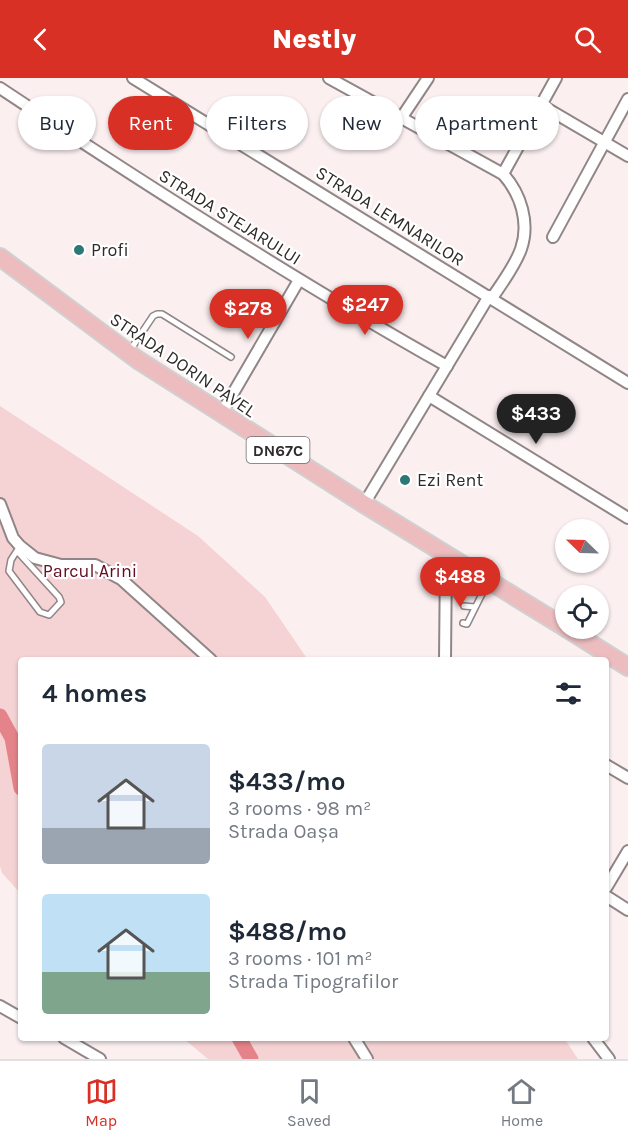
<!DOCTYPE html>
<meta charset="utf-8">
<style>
body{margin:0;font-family:Karla,sans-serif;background:#f6f6f7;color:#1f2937;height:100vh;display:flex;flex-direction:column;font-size:22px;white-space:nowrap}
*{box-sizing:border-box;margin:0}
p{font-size:20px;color:#747a83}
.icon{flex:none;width:33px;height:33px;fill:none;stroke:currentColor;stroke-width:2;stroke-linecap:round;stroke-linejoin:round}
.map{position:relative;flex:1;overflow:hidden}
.drawer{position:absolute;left:18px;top:579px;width:591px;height:384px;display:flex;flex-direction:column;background:#fff;border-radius:6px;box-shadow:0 2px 4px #0004}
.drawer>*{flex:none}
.top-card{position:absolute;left:18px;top:18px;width:592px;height:54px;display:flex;gap:12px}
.needle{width:39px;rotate:293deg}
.controls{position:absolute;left:555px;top:441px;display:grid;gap:12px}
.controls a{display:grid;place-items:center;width:54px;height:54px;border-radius:50%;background:#fff;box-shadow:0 2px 4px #0004;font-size:30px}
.price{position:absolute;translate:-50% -51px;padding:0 14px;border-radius:21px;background:#d93025;color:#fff;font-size:20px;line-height:39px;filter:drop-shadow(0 2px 3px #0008)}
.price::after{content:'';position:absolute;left:50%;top:36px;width:18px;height:14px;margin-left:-9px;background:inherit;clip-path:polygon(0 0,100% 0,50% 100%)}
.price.selected{background:#222;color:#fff}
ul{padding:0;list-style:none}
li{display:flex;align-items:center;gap:18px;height:150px;padding:0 24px}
li span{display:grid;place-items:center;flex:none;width:168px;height:120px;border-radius:6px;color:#555}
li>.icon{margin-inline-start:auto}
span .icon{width:72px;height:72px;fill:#fffc;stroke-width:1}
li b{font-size:26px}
h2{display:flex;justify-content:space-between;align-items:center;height:72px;padding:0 24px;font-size:26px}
.tag{padding:0 21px;border-radius:27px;background:#fff;box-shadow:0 2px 4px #0004;font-size:21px;line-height:54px}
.tag.selected{background:#d93025;color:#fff}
header{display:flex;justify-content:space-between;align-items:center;height:78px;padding:0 24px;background:#d93025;color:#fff;font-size:27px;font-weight:800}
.tab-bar{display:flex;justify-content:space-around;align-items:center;height:84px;border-top:2px solid #e0e1e3;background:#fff;font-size:16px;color:#747a83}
.tab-bar a{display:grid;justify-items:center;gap:3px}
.tab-bar .selected{color:#d93025}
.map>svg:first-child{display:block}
</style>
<header><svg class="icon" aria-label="back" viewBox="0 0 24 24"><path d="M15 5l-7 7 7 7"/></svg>Nestly<svg class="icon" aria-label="search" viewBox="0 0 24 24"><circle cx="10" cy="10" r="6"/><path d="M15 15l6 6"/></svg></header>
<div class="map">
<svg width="628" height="981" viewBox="0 0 628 981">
<rect width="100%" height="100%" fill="#fbeff0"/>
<g fill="#f5d2d3">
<polygon points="0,328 198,458 265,519 308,582 21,582 21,816 2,795 0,788"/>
<polygon points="183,960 564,960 578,981 208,981"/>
</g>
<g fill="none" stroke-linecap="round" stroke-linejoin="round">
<g stroke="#e5838a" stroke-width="15">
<polyline points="0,638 12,660 21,710"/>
<polyline points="239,960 251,981"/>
</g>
<g stroke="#918687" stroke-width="8">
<g id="service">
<polyline points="129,274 153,238 157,236 162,236 231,279"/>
<polyline points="17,473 59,519 61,524 49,537 40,534 9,493 11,482 20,468"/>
<polyline points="464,528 475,529"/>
<polyline points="463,545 467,546 488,504"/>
</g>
</g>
<g stroke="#918687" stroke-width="14">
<g id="minor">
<polyline points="133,0 628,305"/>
<path d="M329 0 503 96C521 116 530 145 521 171 515 188 502 205 492 220"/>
<path d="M0 10C146 107 294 202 447 288"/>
<polyline points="541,27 628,78"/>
<polyline points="402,39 428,0"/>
<polyline points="503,96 556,0"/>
<polyline points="553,159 628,21"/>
<polyline points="429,318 628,440"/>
<polyline points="221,336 299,202"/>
<polyline points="0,426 13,460 20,468 35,480 61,487 95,487 121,501 211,582"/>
<polyline points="364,426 489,218"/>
<polyline points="445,582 446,477"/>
<polyline points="606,687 628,700"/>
<polyline points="606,810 628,773"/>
<polyline points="606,818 628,832"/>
<polyline points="0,928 21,940"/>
<polyline points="64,960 100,981"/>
<polyline points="354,960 367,981"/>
<polyline points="593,960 609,981"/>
</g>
</g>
<g stroke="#d1d0d0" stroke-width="20">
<g id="primary">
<polyline points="0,179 138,282 364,426 566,550"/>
<polyline points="566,550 628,589"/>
</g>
</g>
<use href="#service" stroke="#fff" stroke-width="5"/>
<use href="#minor" stroke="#fff" stroke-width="10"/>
<use href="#primary" stroke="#ecbcbf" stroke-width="16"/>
</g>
<g fill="#2d7776" stroke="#fff" stroke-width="2">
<circle cx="79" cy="172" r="6"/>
<circle cx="405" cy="402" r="6"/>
</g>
<g text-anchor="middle" stroke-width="4.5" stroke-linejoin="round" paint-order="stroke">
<rect fill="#fff" stroke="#6d6b6b" stroke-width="1.5" x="246.5" y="359" width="63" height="26" rx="4.5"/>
<g font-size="16" font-weight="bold" fill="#2f2b2b">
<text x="278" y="378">DN67C</text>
</g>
<g font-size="18" fill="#2f2b2b" stroke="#fff">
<text transform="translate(390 138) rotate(32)" y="6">STRADA LEMNARILOR</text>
<text transform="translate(230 139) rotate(32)" y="6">STRADA STEJARULUI</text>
<text transform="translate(183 287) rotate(34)" y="6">STRADA DORIN PAVEL</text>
</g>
<g font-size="18" fill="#2f2b2b" stroke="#fff" text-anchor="start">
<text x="91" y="178">Profi</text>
<text x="417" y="408">Ezi Rent</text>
</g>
<g font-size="18" fill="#650b1f" stroke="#fff">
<text x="90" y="499">Parcul Arini</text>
</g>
</g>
</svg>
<div class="controls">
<a><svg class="needle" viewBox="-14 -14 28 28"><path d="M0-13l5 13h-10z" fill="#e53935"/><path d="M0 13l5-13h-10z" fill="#747a83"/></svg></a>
<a><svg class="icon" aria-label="locate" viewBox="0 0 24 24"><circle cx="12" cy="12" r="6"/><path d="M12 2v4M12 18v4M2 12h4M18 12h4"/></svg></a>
</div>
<b class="price" style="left:365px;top:258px">$247</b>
<b class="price" style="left:248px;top:262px">$278</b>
<b class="price selected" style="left:536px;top:367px">$433</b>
<b class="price" style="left:460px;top:530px">$488</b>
<div class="top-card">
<a class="tag">Buy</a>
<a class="tag selected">Rent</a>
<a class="tag">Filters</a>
<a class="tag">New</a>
<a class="tag">Apartment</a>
</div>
<section class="drawer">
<h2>4 homes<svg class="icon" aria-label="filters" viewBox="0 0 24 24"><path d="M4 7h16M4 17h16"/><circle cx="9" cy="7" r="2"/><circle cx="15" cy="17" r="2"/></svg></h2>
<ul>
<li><span style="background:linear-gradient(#c9d6e8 70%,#9aa5b1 0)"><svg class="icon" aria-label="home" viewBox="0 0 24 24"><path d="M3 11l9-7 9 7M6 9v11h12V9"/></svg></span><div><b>$433/mo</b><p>3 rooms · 98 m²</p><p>Strada Oașa</p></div></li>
<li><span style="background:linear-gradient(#bfe0f5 65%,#7fa58c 0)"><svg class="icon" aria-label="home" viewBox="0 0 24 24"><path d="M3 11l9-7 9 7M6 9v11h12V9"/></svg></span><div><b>$488/mo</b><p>3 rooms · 101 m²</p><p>Strada Tipografilor</p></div></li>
</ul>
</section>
</div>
<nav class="tab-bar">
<a class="selected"><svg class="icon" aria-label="map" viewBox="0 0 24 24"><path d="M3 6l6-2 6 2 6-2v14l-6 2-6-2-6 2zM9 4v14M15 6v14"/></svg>Map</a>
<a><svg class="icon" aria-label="saved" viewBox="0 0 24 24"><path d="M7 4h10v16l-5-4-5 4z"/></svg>Saved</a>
<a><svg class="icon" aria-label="home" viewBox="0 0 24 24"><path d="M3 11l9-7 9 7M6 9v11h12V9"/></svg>Home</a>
</nav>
